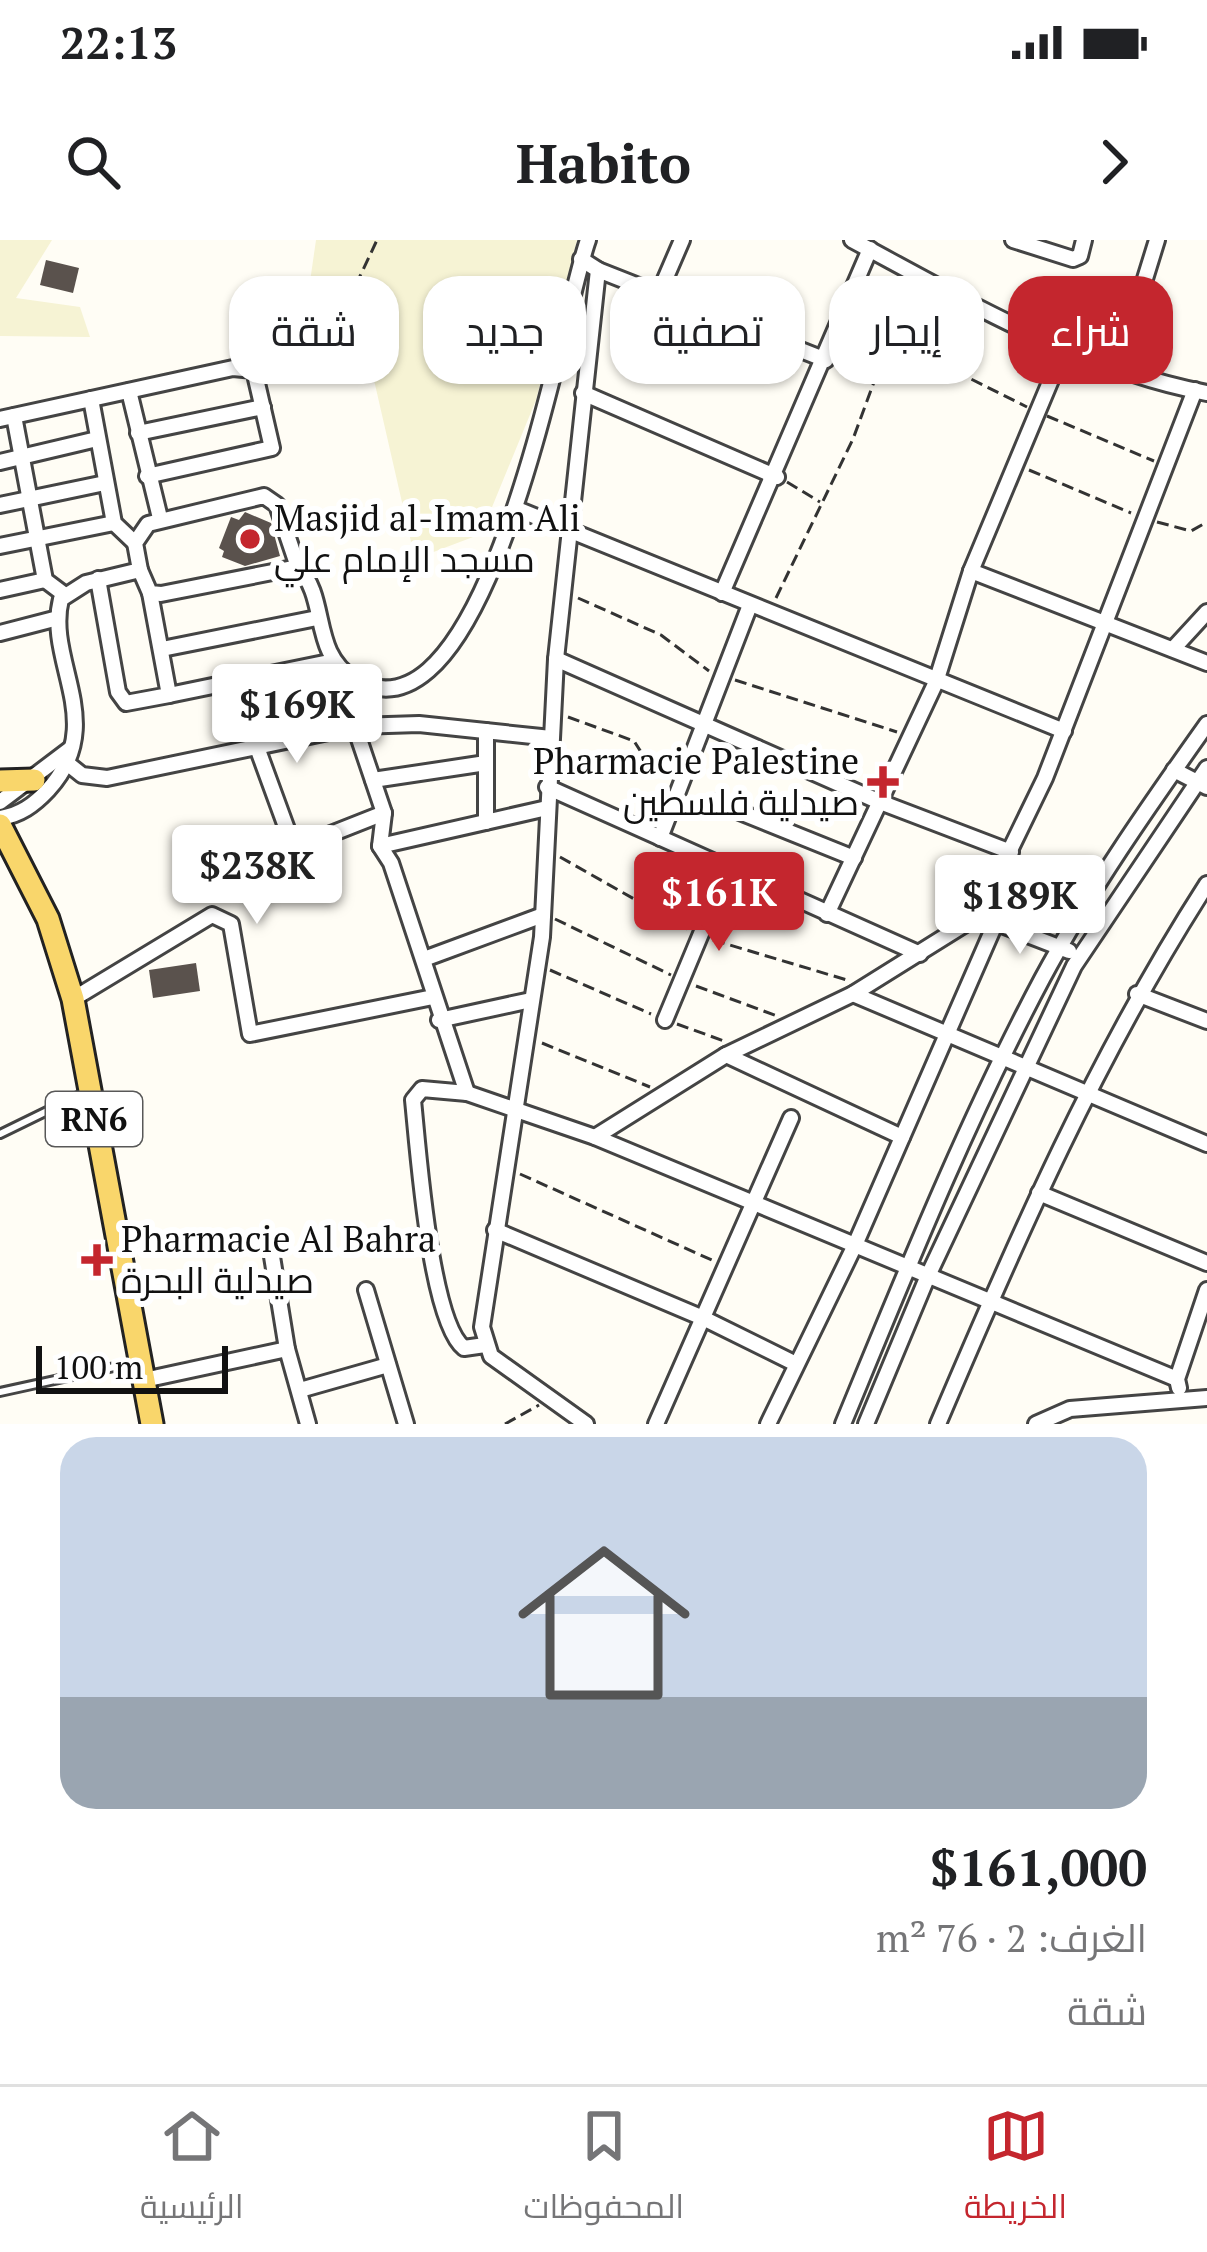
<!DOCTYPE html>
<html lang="ar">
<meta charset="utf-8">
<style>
body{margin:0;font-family:"PT Serif",Cairo,serif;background:#f2f2f2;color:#202124;direction:rtl;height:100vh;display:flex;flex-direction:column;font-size:45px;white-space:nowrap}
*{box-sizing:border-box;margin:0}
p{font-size:39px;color:#757577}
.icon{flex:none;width:66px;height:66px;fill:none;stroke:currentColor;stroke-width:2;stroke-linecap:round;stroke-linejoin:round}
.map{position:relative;height:1184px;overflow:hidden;direction:ltr}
.details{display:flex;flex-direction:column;background:#fff;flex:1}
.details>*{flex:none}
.guide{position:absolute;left:36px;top:36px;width:1137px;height:108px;direction:rtl;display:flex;gap:24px}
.scale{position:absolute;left:36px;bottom:30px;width:192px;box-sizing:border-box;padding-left:12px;border:6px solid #111;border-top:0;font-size:33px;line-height:42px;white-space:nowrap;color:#111;-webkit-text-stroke:9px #fff;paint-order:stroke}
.price{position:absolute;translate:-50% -102px;padding:0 27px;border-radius:12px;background:#fff;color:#222;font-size:39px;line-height:78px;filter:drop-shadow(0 3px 6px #0008)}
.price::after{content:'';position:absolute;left:50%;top:72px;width:36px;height:27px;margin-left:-18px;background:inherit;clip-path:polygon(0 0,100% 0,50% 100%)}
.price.current{background:#c4262e;color:#fff}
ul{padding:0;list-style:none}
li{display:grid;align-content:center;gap:24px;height:636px;padding:0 60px}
li span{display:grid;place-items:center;height:372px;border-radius:36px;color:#555}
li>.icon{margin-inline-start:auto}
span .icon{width:216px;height:216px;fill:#fffc;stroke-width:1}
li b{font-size:51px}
.pill{padding:0 42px;border-radius:36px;background:#fff;box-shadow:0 3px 9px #0004;font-size:42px;line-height:108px}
.pill.current{background:#c4262e;color:#fff}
.status{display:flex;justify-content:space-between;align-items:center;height:84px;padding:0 60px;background:#fff;direction:ltr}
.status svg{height:33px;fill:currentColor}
header{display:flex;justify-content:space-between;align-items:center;height:156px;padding:0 60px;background:#fff;font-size:54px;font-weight:700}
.dock{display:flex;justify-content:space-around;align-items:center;height:168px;border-top:3px solid #e0e0e0;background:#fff;font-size:33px;color:#757577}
.dock a{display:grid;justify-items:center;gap:6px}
.dock .current{color:#c4262e}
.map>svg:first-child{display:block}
</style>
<div class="status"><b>22:13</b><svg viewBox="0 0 49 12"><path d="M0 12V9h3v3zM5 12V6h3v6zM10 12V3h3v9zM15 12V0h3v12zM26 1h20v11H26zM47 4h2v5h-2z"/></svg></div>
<header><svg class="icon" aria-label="forward" viewBox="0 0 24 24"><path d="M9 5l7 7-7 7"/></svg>Habito<svg class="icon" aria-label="search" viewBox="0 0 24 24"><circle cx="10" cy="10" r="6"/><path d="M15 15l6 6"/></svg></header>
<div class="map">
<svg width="1207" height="1184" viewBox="0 0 1207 1184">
<rect width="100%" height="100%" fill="#fffdf5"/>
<g fill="#f6f3d4">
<polygon points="0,0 52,0 16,58 80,67 90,97 0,96"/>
<polygon points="316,0 577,0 536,160 481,294 415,319 363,92 300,111"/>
</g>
<g fill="#5a524d">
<polygon points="46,20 79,28 73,53 40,45"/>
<polygon points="245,272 271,283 280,316 245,326 222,317 224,311 219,308 231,277 239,280"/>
<polygon points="196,723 200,751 153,758 149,730"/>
</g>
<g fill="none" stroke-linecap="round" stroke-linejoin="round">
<g stroke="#444" stroke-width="12">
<g id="service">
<polyline points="0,894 86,852"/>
<polyline points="0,1152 137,1122"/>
</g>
</g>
<g stroke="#444" stroke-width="20">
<g id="minor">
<path d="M852 0C962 59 1082 130 1207 153"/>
<polyline points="1013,0 1073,19 1080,16 1084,0"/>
<polyline points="581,19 598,30 556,419 542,697 482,1087 491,1116 586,1184"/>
<polyline points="598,30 826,120"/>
<polyline points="660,51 682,0"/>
<polyline points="1118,126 1157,0"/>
<polyline points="129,151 160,278"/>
<polyline points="583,153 777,237"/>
<polyline points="91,159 114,283 135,303"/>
<polyline points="14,176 45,340 65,355"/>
<polyline points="0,179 233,128 254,130 272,208 147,236"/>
<polyline points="138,193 263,167"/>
<polyline points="0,222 97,199"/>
<polyline points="0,265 105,243"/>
<polyline points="517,269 1064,491"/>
<polyline points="0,306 114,283"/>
<path d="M140 330 150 353 161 354 298 327C329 359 310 412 354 439 489 519 562 71 588 0"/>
<polyline points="971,331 1207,423"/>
<polyline points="98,339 118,452 126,463 169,455 150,353"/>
<polyline points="0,350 45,340"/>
<polyline points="722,353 870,9"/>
<polyline points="0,393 58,378"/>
<polyline points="162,409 317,378"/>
<polyline points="1173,409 1207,372"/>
<polyline points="556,419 880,562 1011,612"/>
<polyline points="169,455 334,421"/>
<polyline points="258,510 292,603 303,605 384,573 357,493 375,445"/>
<polyline points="67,523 82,535 107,538 357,486 419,484 551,498"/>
<polyline points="1174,530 1207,547"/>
<polyline points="373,540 486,523"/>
<polyline points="547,547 920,714"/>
<polyline points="0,562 70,509"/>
<polyline points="715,562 854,618"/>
<polyline points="384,573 380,606 391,623 467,853"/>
<path d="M0 578C20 575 34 565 48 550 109 483 45 422 61 359L86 343 140 330 135 303 148 284 264 256 277 265 298 327"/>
<polyline points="486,582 486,491"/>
<polyline points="660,598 750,365"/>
<polyline points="380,606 547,568"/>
<polyline points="827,674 936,442 971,331 1066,104"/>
<polyline points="989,680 1069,711"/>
<polyline points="424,719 543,675"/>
<polyline points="853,754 1207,904"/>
<polyline points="1137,754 1207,781"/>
<polyline points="73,759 212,675 231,684 250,794 433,757"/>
<polyline points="439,780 531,760"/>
<polyline points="665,780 728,629"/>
<polyline points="726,815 902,897"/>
<polyline points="595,897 726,815 853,754 978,676 1045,538 1195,150"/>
<polyline points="1039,953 1207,1023"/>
<polyline points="495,990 703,1078 796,1124"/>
<polyline points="269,998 287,1109"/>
<polyline points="366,1050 406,1184"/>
<path d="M485 1105 464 1108C430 1081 418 908 413 860L422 849 467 853 595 897 1177 1139"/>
<polyline points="144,1140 287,1109 308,1184"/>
<polyline points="1179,1148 1177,1139 1207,1050"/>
<polyline points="300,1150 388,1125"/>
<polyline points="656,1184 791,878"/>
<polyline points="768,1184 855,1005 996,682"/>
<path d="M843 1184C905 1034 966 882 1042 739 1090 650 1148 567 1207 484"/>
<polyline points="866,1184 927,1038 1074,726 1207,528"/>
<path d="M938 1184C1017 998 1097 815 1207 644"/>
<polyline points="1036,1184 1070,1169 1207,1158"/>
</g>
</g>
<g stroke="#222" stroke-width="27">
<g id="primary">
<polyline points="0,541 34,540"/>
<polyline points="0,585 48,679 73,759 152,1184"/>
</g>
</g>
<g stroke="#333" stroke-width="3" stroke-dasharray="12 6" stroke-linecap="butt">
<polyline points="891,99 1027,167"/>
<path d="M265 126C328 114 352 53 377 0"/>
<polyline points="1047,176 1154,221"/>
<polyline points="1029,230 1131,273"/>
<polyline points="787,242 820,262"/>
<polyline points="1157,282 1191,291 1207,282"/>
<polyline points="578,358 661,395 709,431"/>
<polyline points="776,358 853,199 909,47"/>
<polyline points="735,440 897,492"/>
<polyline points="568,477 634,501 650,526 669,536"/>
<polyline points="560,617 687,689"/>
<polyline points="555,679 671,735"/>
<polyline points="713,700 847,740"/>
<polyline points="550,730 651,774"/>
<polyline points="696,746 777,776"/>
<polyline points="677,784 724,801"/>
<polyline points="542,803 650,847"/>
<polyline points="520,934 714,1021"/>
<polyline points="505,1184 539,1165"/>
</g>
<use href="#service" stroke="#fff" stroke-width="6"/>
<use href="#minor" stroke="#fff" stroke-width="14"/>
<use href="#primary" stroke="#f9d66b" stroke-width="21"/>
</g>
<g fill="#c4262e" stroke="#fff" stroke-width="4.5">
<circle cx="250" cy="299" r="12"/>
<path d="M877 524h12v12h12v12h-12v12h-12v-12h-12v-12h12z"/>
<path d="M91 1002h12v12h12v12h-12v12h-12v-12h-12v-12h12z"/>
</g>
<g text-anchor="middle" stroke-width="12" stroke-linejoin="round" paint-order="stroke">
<rect fill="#fff" stroke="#585858" stroke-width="3" x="46" y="852" width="96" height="54" rx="9"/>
<g font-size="33" font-weight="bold" fill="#111">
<text x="94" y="891">RN6</text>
</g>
<g font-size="36" fill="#111" stroke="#fff" text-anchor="start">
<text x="274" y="291">Masjid al-Imam Ali<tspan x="274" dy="41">مسجد الإمام علي</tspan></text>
<text x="859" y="534" text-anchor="end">Pharmacie Palestine<tspan x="859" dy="41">صيدلية فلسطين</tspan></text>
<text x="121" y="1012">Pharmacie Al Bahra<tspan x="121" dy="41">صيدلية البحرة</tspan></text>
</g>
</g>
</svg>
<div class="scale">100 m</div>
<b class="price" style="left:297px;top:526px">$169K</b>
<b class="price" style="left:257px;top:687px">$238K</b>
<b class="price current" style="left:719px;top:714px">$161K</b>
<b class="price" style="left:1020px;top:717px">$189K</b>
<div class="guide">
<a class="pill current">شراء</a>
<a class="pill">إيجار</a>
<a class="pill">تصفية</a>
<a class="pill">جديد</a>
<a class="pill">شقة</a>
</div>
</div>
<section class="details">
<ul>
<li><span style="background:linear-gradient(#c9d6e8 70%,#9aa5b1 0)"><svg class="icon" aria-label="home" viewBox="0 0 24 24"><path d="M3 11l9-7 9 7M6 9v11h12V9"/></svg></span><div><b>$161,000</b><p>الغرف: 2 · 76 m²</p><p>شقة</p></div></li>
</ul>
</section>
<nav class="dock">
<a class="current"><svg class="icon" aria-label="map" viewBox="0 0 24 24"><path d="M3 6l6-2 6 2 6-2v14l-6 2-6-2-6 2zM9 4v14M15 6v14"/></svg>الخريطة</a>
<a><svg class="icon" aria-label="saved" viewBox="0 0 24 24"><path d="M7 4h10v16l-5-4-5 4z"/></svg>المحفوظات</a>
<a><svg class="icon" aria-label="home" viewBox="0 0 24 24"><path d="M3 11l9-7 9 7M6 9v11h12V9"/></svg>الرئيسية</a>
</nav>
